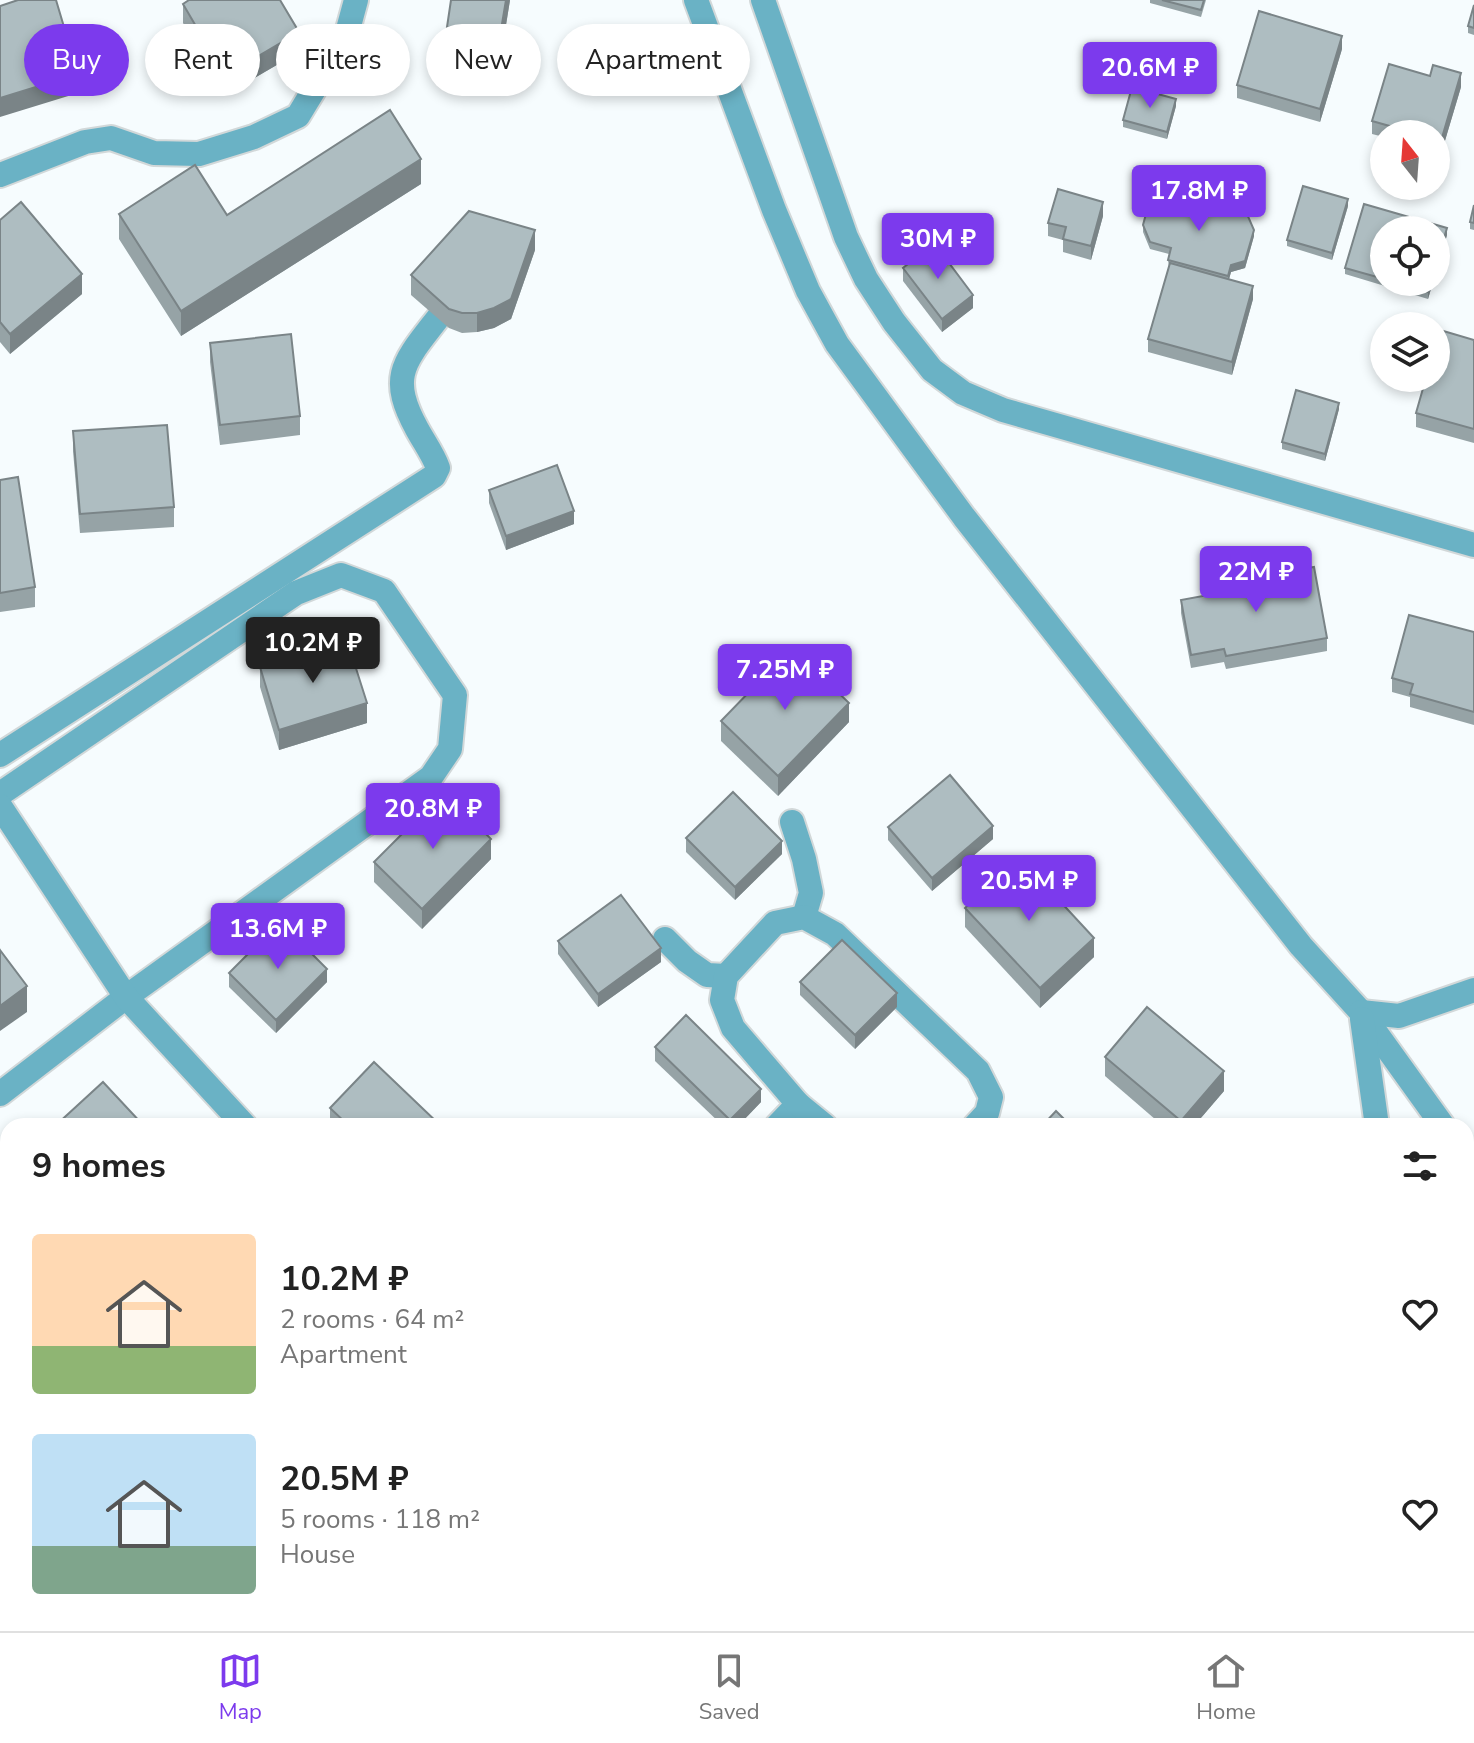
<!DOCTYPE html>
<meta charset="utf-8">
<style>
body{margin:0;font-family:"Nunito Sans",sans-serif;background:#f6f6f6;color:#222;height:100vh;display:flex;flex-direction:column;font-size:30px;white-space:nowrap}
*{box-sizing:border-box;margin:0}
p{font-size:26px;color:#767676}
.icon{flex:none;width:44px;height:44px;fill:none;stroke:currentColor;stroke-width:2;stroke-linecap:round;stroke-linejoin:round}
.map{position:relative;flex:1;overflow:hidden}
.side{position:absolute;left:0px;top:1118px;width:1474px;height:514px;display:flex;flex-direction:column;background:#fff;border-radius:24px 24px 0 0;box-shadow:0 4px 12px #0003}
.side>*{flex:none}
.guide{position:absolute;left:24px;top:24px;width:800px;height:72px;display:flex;gap:16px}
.needle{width:52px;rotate:343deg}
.tools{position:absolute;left:1370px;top:120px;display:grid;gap:16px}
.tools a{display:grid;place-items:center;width:80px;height:80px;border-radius:50%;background:#fff;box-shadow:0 4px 12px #0003;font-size:40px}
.price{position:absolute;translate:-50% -68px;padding:0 18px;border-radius:8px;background:#7c3aed;color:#fff;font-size:26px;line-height:52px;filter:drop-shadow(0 2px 4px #0008)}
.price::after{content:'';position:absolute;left:50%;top:48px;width:24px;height:18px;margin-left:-12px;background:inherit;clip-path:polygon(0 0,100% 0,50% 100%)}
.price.on{background:#222;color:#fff}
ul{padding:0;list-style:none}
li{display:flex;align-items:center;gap:24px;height:200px;padding:0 32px}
li span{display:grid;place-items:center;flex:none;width:224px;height:160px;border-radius:8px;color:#555}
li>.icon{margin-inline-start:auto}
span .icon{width:96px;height:96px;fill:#fffc;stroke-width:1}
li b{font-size:34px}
h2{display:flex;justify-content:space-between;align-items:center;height:96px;padding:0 32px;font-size:34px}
.tag{padding:0 28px;border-radius:36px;background:#fff;box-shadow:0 4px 12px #0003;font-size:28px;line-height:72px}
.tag.on{background:#7c3aed;color:#fff}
.menu{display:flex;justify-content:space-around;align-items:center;height:112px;border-top:2px solid #e0e0e0;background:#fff;font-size:22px;color:#767676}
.menu a{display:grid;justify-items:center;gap:4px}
.menu .on{color:#7c3aed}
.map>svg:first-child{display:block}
</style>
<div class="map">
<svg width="1474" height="1631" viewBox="0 0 1474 1631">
<rect width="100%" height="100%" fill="#f6fcfe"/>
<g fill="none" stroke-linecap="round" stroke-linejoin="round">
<g stroke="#d2d8d9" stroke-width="28">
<g id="minor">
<polyline points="696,0 774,210 808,291 837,344 964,517 1301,946 1361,1012 1443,1126"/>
<polyline points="763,0 846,237 866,279 894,322 932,370 963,393 1003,410 1474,545"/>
<polyline points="0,175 85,142 111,138 154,153 199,154 254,137 298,116 346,37 356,0"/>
<path d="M0 755 434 476 438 468C433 454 424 442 417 429 388 376 404 362 438 318"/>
<polyline points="0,794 296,593 341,575 384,591 455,695 450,749 431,777 126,997 0,1094"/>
<polyline points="0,806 126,997 245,1126"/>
<polyline points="792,822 804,859 811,893 804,917"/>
<polyline points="665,939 687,961 707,975 726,976"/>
<polyline points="1361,1012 1399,1016 1474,990"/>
<polyline points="1362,1019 1377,1126"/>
<polyline points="777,1126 798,1104"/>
<polyline points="825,1126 798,1104 733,1028 722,1000 726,976 775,923 804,917 835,934 978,1071 991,1097 987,1113 975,1126"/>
<polyline points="1466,1157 1474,1168"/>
<polyline points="0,1490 8,1491"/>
<polyline points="770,1624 778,1631"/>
<polyline points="18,1631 25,1624"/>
<polyline points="1272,1631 1275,1624"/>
</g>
</g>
<use href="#minor" stroke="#6ab2c5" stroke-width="24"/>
</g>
<g fill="#96a3a6">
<polygon points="510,0 500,62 447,53 447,27"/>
<polygon points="1150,0 1206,0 1201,17 1150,3"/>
<polygon points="183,4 299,52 225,95 183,23"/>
<polygon points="1474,5 1474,35 1468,33 1468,26"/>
<polygon points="1342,49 1320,122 1237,98 1237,85"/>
<polygon points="1461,87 1441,154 1436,153 1436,134 1384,134 1384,137 1372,134 1372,121"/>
<polygon points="1176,106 1167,139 1123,127 1123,120"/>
<polygon points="421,184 181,336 119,239 119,214 227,215"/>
<polygon points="1364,204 1447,228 1447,235 1436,272 1436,230 1384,230 1384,282 1433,282 1428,299 1345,274 1345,268"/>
<polygon points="1474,205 1474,230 1470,229 1470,222"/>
<polygon points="1348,206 1332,260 1287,246 1287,240"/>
<polygon points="1103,216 1091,260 1063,252 1063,240 1048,236 1048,223"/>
<polygon points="0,220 82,294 10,354 0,342"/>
<polygon points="1143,225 1254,236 1245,268 1231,272 1229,279 1253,299 1232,375 1148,352 1148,339 1169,267 1168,260 1169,254 1150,249 1143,232"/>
<polygon points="535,250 511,319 494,328 477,332 462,333 449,328 411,295 411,275"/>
<polygon points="903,268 973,308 942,332 903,281"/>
<polygon points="1474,340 1474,443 1416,427 1416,413"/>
<polygon points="210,343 300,416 300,435 220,445 210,362"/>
<polygon points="1339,409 1325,461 1282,449 1282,442"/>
<polygon points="73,431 174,507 174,527 80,533 73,451"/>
<polygon points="0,480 35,587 35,607 0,612"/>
<polygon points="489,490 574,524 506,550 489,503"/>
<polygon points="1213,585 1327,638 1327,651 1226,669 1224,662 1191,668 1181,613 1181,600 1213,594"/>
<polygon points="1474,632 1474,725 1410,707 1410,697 1392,692 1392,678"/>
<polygon points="260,667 367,723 279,750 260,687"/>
<polygon points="721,721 849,722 778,796 721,741"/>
<polygon points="888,827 993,839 932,891 888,840"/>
<polygon points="686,838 782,854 735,900 686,852"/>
<polygon points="491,859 422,929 374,882 374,862"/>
<polygon points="965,908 1094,957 1040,1008 965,927"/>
<polygon points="558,941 661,962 598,1007 558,954"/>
<polygon points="229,973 327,982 276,1033 229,987"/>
<polygon points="800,982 897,1007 855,1049 800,995"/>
<polygon points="655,1047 761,1102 738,1126 723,1126 655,1061"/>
<polygon points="1105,1057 1224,1091 1194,1126 1163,1126 1105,1076"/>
<polygon points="330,1108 441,1126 330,1126"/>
<polygon points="997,1624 1072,1624 1065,1631 1005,1631"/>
</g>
<g fill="#7a8487">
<polygon points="506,0 510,0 500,62 500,36"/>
<polygon points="299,32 299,52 225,95 225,76"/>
<polygon points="1342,36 1342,49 1320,122 1320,109"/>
<polygon points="1461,73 1461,87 1441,154 1441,141"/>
<polygon points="78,74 78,93 0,117 0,98"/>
<polygon points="1176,99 1176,106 1167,139 1167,132"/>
<polygon points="421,159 421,184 181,336 181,311"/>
<polygon points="1348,199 1348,206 1332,260 1332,253"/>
<polygon points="1103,202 1103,216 1091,260 1091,246"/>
<polygon points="1447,228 1447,235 1436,272 1436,265"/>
<polygon points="535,230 535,250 511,319 494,328 477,332 477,313"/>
<polygon points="1254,230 1254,236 1245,268 1231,272 1228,283 1228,276 1231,265"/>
<polygon points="82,274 82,294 10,354 10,334"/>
<polygon points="1431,282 1433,282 1428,299 1428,292"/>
<polygon points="1253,286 1253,299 1232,375 1232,362"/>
<polygon points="973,295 973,308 942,332 942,319"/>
<polygon points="1339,403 1339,409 1325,461 1325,454"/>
<polygon points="574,511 574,524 506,550 506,536"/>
<polygon points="367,703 367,723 279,750 279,730"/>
<polygon points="849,703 849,722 778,796 778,776"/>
<polygon points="993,826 993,839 932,891 932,878"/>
<polygon points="491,839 491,859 422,929 422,909"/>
<polygon points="782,841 782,854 735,900 735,887"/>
<polygon points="1094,938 1094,957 1040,1008 1040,988"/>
<polygon points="661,948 661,962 598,1007 598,994"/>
<polygon points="327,969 327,982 276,1033 276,1020"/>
<polygon points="27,986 27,1012 0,1031 0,1006"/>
<polygon points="897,993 897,1007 855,1049 855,1035"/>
<polygon points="1224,1071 1224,1091 1194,1126 1181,1126 1181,1121"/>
<polygon points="761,1089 761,1102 738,1126 730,1126 730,1120"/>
<polygon points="8,1194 8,1207 0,1213 0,1200"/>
<polygon points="1054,1624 1072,1624 1065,1631 1048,1631"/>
</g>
<g fill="#aebdc1" stroke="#7a8487" stroke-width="2">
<polygon points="18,0 56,0 78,74 0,98 0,6"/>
<polygon points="189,0 280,0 299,32 225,76 183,4"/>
<polygon points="451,0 506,0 500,36 447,27"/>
<polygon points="1162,0 1204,0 1201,10"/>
<polygon points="1474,5 1474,28 1468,26"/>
<polygon points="1259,11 1342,36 1320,109 1237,85"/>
<polygon points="1389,64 1430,76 1433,65 1461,73 1441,141 1436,139 1436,134 1418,134 1372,121"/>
<polygon points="1132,87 1176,99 1167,132 1123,120"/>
<polygon points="390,110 421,159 181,311 119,214 195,165 227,215"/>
<polygon points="1303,186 1348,199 1332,253 1287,240"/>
<polygon points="1058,189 1103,202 1091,246 1063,239 1066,227 1048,223"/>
<polygon points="1171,193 1247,214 1254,230 1245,261 1231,265 1228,276 1168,260 1171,248 1150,242 1143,225 1149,203"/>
<polygon points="21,202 82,274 10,334 0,322 0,220"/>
<polygon points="1364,204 1447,228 1436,265 1436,230 1384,230 1384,279 1345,268"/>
<polygon points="1474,205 1474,223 1470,222"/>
<polygon points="469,211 535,230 511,299 494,308 477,313 462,313 449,309 411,275"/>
<polygon points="934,243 973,295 942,319 903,268"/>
<polygon points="1170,263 1253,286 1232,362 1148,339"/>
<polygon points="1394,282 1431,282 1428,292"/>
<polygon points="1440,330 1474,340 1474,429 1416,413 1426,378 1436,378 1436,344"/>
<polygon points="291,334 300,416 220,425 210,343"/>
<polygon points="1296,390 1339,403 1325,454 1282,442"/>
<polygon points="167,425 174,507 80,514 73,431"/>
<polygon points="557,465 574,511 506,536 489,490"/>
<polygon points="18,477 35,587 0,593 0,480"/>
<polygon points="1314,567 1327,638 1226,656 1224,649 1191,655 1181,600 1214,594 1213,585"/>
<polygon points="1409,615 1474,632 1474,712 1410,694 1413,684 1392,678"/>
<polygon points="347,640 367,703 279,730 260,667"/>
<polygon points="792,648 849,703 778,776 721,721"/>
<polygon points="950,775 993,826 932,878 888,827"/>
<polygon points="444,792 491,839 422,909 374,862"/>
<polygon points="733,792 782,841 735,887 686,838"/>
<polygon points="1019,857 1094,938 1040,988 965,908"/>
<polygon points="621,895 661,948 598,994 558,941"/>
<polygon points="280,922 327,969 276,1020 229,973"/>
<polygon points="842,940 897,993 855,1035 800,982"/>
<polygon points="0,950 27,986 0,1006"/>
<polygon points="1147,1007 1224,1071 1181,1121 1105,1057"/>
<polygon points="686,1015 761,1089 730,1120 655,1047"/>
<polygon points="374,1062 441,1126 349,1126 330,1108"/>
<polygon points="103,1082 144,1126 55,1126"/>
<polygon points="1056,1111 1071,1126 1042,1126"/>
<polygon points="0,1172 8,1182 8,1194 0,1200"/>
<polygon points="142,1624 183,1624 191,1631 136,1631"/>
<polygon points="1020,1624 1054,1624 1048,1631 1028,1631"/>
</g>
</svg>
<div class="tools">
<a><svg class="needle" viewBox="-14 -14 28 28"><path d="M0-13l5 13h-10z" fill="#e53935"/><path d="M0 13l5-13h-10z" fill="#767676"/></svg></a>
<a><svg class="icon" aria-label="locate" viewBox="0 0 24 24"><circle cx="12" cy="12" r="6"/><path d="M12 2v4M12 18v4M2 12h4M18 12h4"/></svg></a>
<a><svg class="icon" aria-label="layers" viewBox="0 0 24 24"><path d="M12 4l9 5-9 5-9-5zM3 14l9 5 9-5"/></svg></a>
</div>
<b class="price" style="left:1150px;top:110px">20.6M ₽</b>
<b class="price" style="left:1199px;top:233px">17.8M ₽</b>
<b class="price" style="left:938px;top:281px">30M ₽</b>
<b class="price" style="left:1256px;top:614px">22M ₽</b>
<b class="price on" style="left:313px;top:685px">10.2M ₽</b>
<b class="price" style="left:785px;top:712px">7.25M ₽</b>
<b class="price" style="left:433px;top:851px">20.8M ₽</b>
<b class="price" style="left:1029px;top:923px">20.5M ₽</b>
<b class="price" style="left:278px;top:971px">13.6M ₽</b>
<div class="guide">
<a class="tag on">Buy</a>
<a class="tag">Rent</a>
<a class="tag">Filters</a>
<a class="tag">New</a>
<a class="tag">Apartment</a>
</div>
<section class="side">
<h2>9 homes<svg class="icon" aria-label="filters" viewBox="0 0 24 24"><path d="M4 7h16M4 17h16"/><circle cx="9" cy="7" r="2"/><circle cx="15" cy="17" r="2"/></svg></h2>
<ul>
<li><span style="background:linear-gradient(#ffd9b3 70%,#8fb573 0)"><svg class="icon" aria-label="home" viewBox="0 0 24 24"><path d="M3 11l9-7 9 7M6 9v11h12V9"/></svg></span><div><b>10.2M ₽</b><p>2 rooms · 64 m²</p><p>Apartment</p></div><svg class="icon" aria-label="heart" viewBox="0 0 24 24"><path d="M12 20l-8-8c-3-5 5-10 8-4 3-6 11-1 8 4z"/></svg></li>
<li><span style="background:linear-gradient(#bfe0f5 70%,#7fa58c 0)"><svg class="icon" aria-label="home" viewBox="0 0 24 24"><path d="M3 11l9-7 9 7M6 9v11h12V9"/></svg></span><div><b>20.5M ₽</b><p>5 rooms · 118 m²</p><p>House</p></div><svg class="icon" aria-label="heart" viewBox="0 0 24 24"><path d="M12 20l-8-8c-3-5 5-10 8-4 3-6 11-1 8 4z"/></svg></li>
</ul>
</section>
</div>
<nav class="menu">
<a class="on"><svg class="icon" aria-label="map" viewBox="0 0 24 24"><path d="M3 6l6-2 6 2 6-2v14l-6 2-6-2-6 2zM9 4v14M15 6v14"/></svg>Map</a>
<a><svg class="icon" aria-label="saved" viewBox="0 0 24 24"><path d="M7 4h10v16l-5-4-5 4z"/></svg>Saved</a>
<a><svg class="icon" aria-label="home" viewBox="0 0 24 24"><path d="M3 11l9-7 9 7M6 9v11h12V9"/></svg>Home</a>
</nav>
